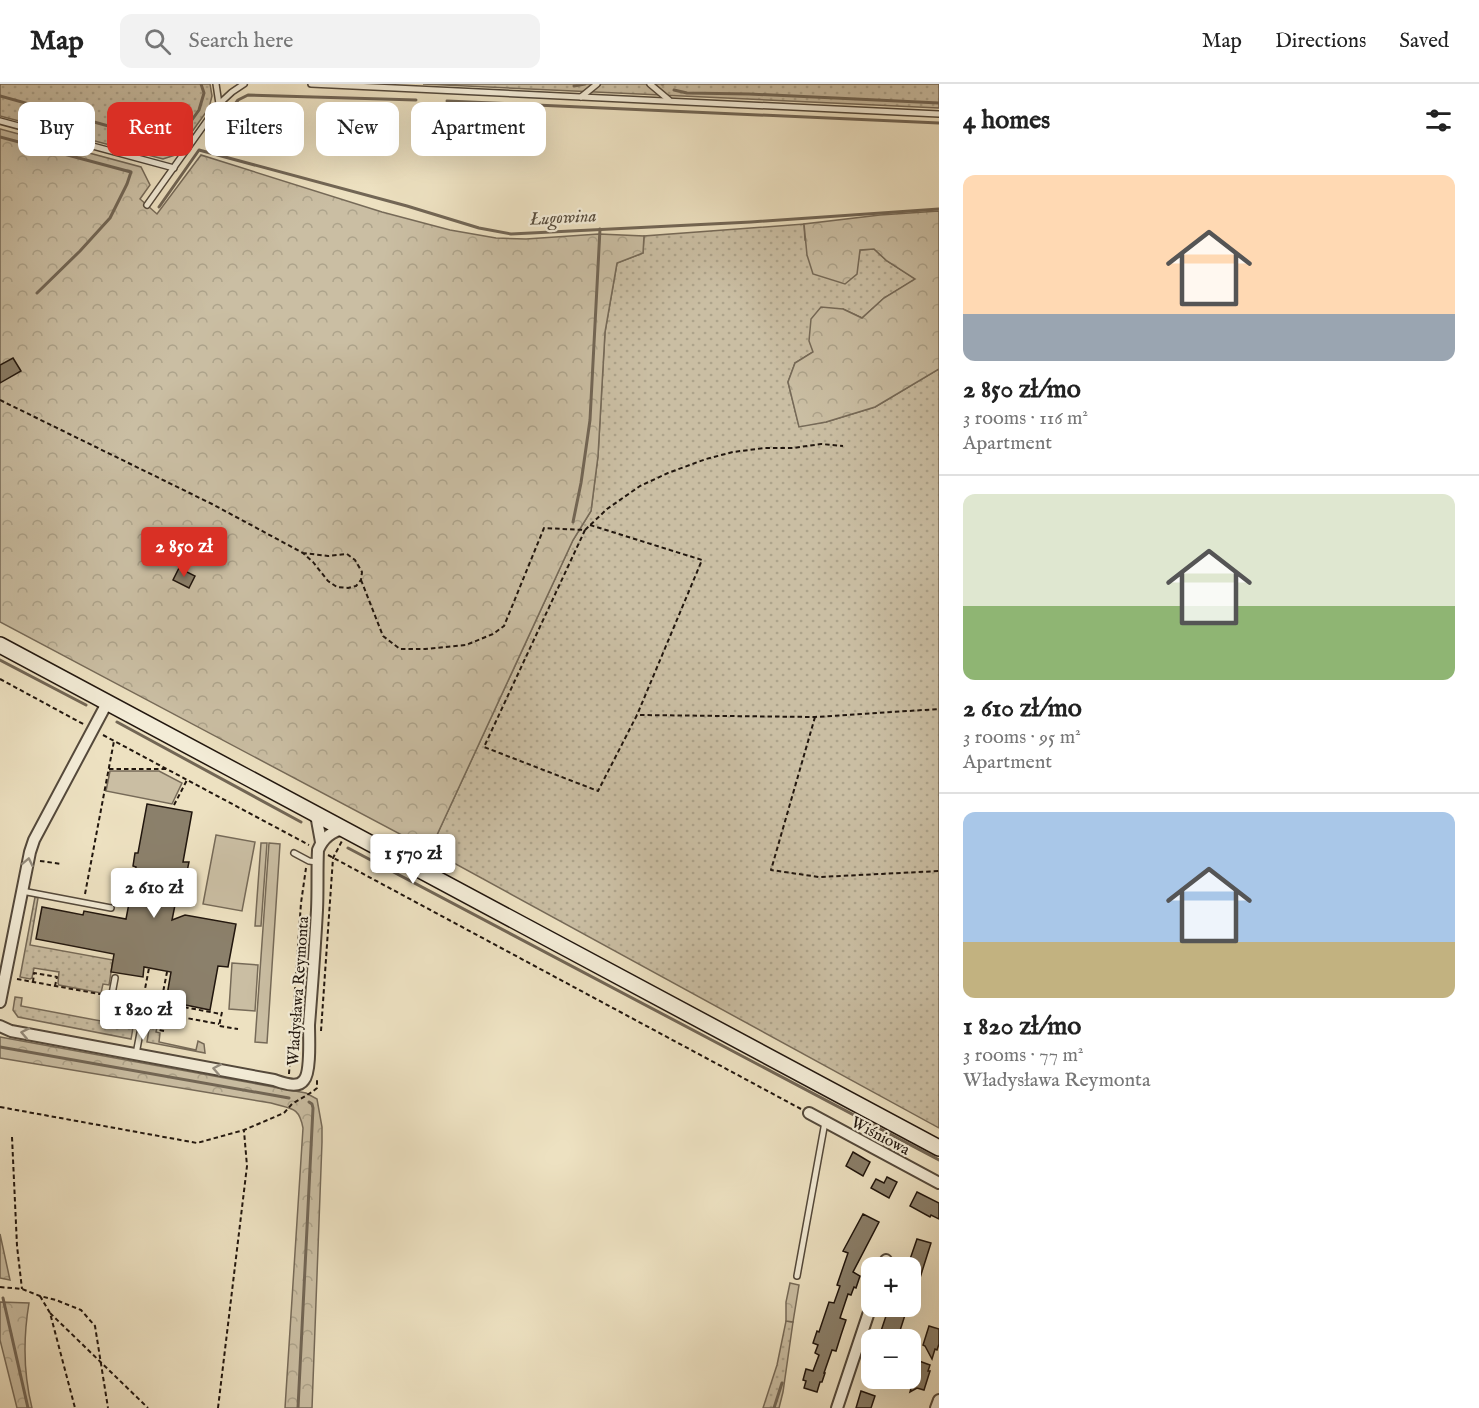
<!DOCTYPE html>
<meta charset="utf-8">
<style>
body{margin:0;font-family:"IM FELL English",serif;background:#f2f2f2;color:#222;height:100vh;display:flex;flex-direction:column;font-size:22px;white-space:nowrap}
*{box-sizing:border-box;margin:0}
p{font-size:20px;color:#767676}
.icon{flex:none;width:33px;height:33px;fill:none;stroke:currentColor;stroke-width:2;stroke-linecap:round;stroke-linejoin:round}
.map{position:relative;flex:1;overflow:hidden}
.details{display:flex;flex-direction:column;background:#fff;width:540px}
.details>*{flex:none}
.hud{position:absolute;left:18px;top:18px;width:570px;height:54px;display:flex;gap:12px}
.tools{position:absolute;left:861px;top:1173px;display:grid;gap:12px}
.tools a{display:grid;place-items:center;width:60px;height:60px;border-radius:12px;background:#fff;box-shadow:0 6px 24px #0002;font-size:30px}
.price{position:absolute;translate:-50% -51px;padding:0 14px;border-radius:6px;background:#fff;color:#222;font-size:20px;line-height:39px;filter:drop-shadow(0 2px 3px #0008)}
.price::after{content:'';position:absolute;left:50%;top:36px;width:18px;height:14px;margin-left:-9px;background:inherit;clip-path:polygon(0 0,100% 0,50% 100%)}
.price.on{background:#d93025;color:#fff}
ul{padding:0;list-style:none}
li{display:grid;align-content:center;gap:12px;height:318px;padding:0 24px}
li+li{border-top:2px solid #e0e0e0}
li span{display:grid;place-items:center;height:186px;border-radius:12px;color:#555}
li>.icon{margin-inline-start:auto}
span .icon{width:108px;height:108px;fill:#fffc;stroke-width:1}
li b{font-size:26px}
h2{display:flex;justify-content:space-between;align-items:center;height:72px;padding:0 24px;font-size:26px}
.pill{padding:0 21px;border-radius:12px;background:#fff;box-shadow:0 6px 24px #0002;font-size:21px;line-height:54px}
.pill.on{background:#d93025;color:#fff}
header{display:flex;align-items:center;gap:36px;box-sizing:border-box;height:84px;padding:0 30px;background:#fff;border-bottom:2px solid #e0e0e0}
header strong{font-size:28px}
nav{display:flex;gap:33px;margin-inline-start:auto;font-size:21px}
.search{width:420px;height:54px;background:#f2f2f2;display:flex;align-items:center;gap:15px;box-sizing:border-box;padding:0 21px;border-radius:12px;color:#767676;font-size:22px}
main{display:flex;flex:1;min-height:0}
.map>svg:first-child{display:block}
</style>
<header>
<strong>Map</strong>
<div class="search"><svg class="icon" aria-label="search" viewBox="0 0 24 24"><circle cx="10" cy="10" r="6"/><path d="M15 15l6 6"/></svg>Search here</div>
<nav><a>Map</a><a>Directions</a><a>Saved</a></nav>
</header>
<main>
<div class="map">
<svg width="939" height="1324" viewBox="0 0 939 1324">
<defs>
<pattern id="grass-dots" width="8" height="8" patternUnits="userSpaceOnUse" patternTransform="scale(1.5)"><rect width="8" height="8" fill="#cabea3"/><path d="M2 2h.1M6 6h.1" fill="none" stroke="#ada38b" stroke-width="1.8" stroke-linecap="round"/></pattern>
<pattern id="forest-crowns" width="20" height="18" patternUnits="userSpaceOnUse" patternTransform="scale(1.5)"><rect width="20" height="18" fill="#cabea3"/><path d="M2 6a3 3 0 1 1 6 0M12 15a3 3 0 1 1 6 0" fill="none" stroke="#ada38b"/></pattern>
</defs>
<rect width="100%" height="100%" fill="#ede1c1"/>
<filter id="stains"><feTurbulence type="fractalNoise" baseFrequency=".00333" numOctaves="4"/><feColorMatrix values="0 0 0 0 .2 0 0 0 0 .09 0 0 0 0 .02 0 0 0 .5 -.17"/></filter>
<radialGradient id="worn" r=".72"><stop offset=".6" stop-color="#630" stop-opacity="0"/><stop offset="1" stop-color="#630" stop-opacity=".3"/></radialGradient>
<g fill="url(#grass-dots)" stroke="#766a58" stroke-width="1.5">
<polygon points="0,0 210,0 212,12 209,24 179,66 175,71 163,75 0,32"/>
<polygon points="423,0 939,0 939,24"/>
<polygon points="804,140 805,156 856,190 860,166 874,165 887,177 916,195 884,214 862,234 843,225 813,268 795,279 788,298 799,342 826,338 875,323 939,285 939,1044 430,766 573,456 591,427 598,372 605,248 617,179 643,169 644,152"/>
<polygon points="35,813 38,814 30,861 113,876 109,901 103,900 101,909 59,901 58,899 59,888 34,884 32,894 30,895 20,893"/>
<path d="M15 913 22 914 21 922 122 941 124 933C136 936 133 945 131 955L18 933 13 926Z"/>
<polygon points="152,937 154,937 158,939 156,948 160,949 159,958 196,966 198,957 204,960 205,969 147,958 150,939"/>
<polygon points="786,1237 793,1238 783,1308 779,1324 763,1324 777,1281"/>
</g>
<g fill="url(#forest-crowns)" stroke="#766a58" stroke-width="1.5">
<polygon points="0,45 141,83 150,101 140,115 157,130 201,71 382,128 450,146 496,154 526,155 599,150 644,152 643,169 617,179 605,248 598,372 591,427 573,456 430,766 0,538"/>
<polygon points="939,127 939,285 875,323 826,338 799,343 788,298 795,279 813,268 809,257 811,235 821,223 843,225 862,234 884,214 915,195 887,177 874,165 860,166 857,190 845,200 813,190 807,171 804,140 880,131"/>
<path d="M0 953 306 1009 317 1015 322 1043V1058L312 1324H285L303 1044C299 1022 291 1025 271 1019L0 974Z"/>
<polygon points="0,1150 10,1196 0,1194"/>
<polygon points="790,1199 799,1201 793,1238 786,1237 786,1218"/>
<path d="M0 1218 29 1219C23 1255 23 1288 32 1324H17L0 1256Z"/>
</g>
<g fill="#cabea3" stroke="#766a58" stroke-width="1.5">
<polygon points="110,687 159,687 182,699 172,720 106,707"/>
<polygon points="216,751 255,758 242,827 203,820"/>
<polygon points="261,759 267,759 261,842 255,842"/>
<polygon points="269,759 280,760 267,959 255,958"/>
<polygon points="232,879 258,881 255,927 229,925"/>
</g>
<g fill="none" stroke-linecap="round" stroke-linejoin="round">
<g stroke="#726655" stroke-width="3">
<polyline points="662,0 663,0"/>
<polyline points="574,2 585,0"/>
<polyline points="674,6 687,9 749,10 939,19"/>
<polyline points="0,12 177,61"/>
<polyline points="447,17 939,39"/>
<polyline points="216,46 238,16 248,11 416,16"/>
<polyline points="184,47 199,26 204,9 201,0"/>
<polyline points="0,53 131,88 127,100 110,134 80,167 37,209"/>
<polyline points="159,123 199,66 407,122 479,144 511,150 751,138 939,125"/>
<polyline points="573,438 581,399 590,336 600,145"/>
<polyline points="0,576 86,621"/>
<polyline points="117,638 301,738"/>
<polyline points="348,764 939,1076"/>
<polyline points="0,963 289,1014"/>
<polyline points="3,1214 28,1324"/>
<polyline points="298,1324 313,1024 312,1020 309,1018"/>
<polyline points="774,1324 782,1299"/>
</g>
</g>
<g fill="#8b806b" stroke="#21160e" stroke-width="1.5">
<polygon points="13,274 21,287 0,299 0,281"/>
<polygon points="179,484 195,492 189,504 173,496"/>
<polygon points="147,720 192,728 183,778 189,778 186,792 181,791 172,836 185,831 236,840 228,883 218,882 210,926 166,917 171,888 144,883 143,893 111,888 114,870 36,855 42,823 83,831 84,827 126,835 136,783 133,782 135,769 138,769"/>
<polygon points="853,1068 870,1078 863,1092 846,1082"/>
<polygon points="887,1093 897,1098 889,1114 871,1104 876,1095 884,1099"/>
<polygon points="917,1108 939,1119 939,1135 931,1131 930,1133 910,1122"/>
<polygon points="863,1130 879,1138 853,1188 860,1192 856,1204 854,1203 851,1211 848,1210 840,1234 846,1236 841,1251 836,1267 832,1266 824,1289 825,1289 822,1298 820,1298 817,1308 804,1304 806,1297 803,1296 806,1285 813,1287 819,1271 815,1269 818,1261 813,1259 817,1247 819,1248 829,1218 834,1219 840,1202 837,1201 848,1169 843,1167"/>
<polygon points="917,1155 931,1159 919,1197 910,1195 910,1184 907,1184"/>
<polygon points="883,1222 912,1222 908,1232 905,1231 897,1256 878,1256 888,1226 883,1224"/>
<polygon points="929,1242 939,1245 939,1260 937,1266 935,1265 932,1275 925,1262 923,1261"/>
<polygon points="919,1277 930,1281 928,1287 930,1287 924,1306 917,1304 910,1308 913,1297 910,1296 913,1287 915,1283 917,1283"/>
<polygon points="861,1307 875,1312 871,1324 856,1324"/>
</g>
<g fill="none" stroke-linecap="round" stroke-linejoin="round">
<g stroke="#54493b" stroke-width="8">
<g id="lane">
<polyline points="216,0 219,20"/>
<polyline points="311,0 939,30"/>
<polyline points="650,0 669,16"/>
<polyline points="581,13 597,0"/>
<polyline points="0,37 174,84"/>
<polyline points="147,121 219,20 232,8 244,0"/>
<polyline points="294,769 309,777 317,778"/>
<polyline points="22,807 111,824"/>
<polyline points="109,926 115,894"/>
<polyline points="125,929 143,933 136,970"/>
<polyline points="797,1192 825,1038"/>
</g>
</g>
<g stroke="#54493b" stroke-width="14">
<g id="street">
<polyline points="314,729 317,736 321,758"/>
<polyline points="0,918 30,768 34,756 107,619"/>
<path d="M0 942 11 947 274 996C283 999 298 1005 304 996 311 988 309 953 309 941 312 903 315 864 317 826 318 806 317 786 318 766 323 754 332 747 344 745"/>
<polyline points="809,1029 939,1099"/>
<polyline points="883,1184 886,1176"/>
<polyline points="837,1324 872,1219"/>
<polyline points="936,1324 939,1316"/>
</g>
</g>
<g stroke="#21160e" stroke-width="18">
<polyline id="secondary" points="0,561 939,1064"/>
</g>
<g stroke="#21160e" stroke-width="2" stroke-dasharray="4.5 3" stroke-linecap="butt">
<polyline points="0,316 212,420 303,469 313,478 328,497 337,503 348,504 356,502 361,496 362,488 355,476 347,470 328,472 303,469"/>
<polyline points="590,441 702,476 637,631"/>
<polyline points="585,446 484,663 598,707 637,631 815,633 939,625"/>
<polyline points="361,496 383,552 400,565 425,565 466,561 493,550 504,542 544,444 585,446 607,425 640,402 668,389 706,375 733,368 765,364 793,364 821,360 843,362"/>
<polyline points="0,595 85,641"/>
<polyline points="815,633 771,786 819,793 939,787"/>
<polyline points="103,651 309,761"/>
<polyline points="109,685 166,685"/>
<polyline points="174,721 187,696"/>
<polyline points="328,771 801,1025"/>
<polyline points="40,777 62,780"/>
<polyline points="85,810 114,657"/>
<polyline points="17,895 105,911"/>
<polyline points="33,898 34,889 57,893 55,902"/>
<polyline points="120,914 143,918"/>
<polyline points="162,919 221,930"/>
<polyline points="141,926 149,884"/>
<polyline points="222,928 219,942 238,945"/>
<polyline points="152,932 159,929 219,940"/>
<polyline points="164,947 159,946 160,938 159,929 167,888"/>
<polyline points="321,947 333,774 342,757"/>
<polyline points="289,990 301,819 306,784"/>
<polyline points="0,1023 197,1059 244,1046 284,1029 292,1020 312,1008 317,1004 317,995"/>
<polyline points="12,1053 17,1162 22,1205"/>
<polyline points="0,1203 22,1205 40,1212 56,1216 81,1226 95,1242 108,1324"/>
<polyline points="40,1212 50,1229 75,1324"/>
<polyline points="50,1229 148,1324"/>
<polyline points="218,1324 247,1082 244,1047"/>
</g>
<use href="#lane" stroke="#f3ecd7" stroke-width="5"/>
<use href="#street" stroke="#f3ecd7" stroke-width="10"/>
<use href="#secondary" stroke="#f3ecd7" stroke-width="15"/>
</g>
<defs><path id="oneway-chevron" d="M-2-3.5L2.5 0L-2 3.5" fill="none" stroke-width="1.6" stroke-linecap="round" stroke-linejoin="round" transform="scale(1.5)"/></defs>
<g stroke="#948c7d">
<use href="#oneway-chevron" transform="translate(28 778) rotate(-78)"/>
<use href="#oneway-chevron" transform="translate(25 949) rotate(-169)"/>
<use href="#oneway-chevron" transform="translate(217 985) rotate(-169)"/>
</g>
<g text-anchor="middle" stroke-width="4.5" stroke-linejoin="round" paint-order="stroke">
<g font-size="16" fill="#21160e" stroke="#f3ecd7">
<text transform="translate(297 907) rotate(-86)" y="6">Władysława Reymonta</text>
<text transform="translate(881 1051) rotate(28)" y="6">Wiśniowa</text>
</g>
<g font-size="18" font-style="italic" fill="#574c3d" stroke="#f3ecd7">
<text transform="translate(563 133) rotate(-3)" y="6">Ługowina</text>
</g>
</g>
<rect width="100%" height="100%" filter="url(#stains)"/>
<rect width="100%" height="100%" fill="url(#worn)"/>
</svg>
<div class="tools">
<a>+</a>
<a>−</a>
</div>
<b class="price on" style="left:184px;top:494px">2 850 zł</b>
<b class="price" style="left:413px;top:801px">1 570 zł</b>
<b class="price" style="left:154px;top:835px">2 610 zł</b>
<b class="price" style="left:143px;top:957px">1 820 zł</b>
<div class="hud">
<a class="pill">Buy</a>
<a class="pill on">Rent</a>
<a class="pill">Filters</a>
<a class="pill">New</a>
<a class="pill">Apartment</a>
</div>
</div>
<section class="details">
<h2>4 homes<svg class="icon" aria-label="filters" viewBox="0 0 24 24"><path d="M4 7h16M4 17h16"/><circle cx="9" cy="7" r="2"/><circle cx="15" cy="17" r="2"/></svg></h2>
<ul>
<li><span style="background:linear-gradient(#ffd9b3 75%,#9aa5b1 0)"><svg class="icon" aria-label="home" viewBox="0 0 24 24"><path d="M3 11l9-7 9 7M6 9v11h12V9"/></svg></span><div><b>2 850 zł/mo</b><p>3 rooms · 116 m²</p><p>Apartment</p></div></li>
<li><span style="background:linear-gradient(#dfe7d0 60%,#8fb573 0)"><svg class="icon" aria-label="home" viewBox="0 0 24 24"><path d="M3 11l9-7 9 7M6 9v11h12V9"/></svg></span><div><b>2 610 zł/mo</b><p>3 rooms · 95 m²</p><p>Apartment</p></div></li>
<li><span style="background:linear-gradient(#a9c7e8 70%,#c2b280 0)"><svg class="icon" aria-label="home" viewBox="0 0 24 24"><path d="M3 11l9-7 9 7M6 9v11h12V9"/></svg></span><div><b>1 820 zł/mo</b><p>3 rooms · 77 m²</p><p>Władysława Reymonta</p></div></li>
</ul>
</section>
</main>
